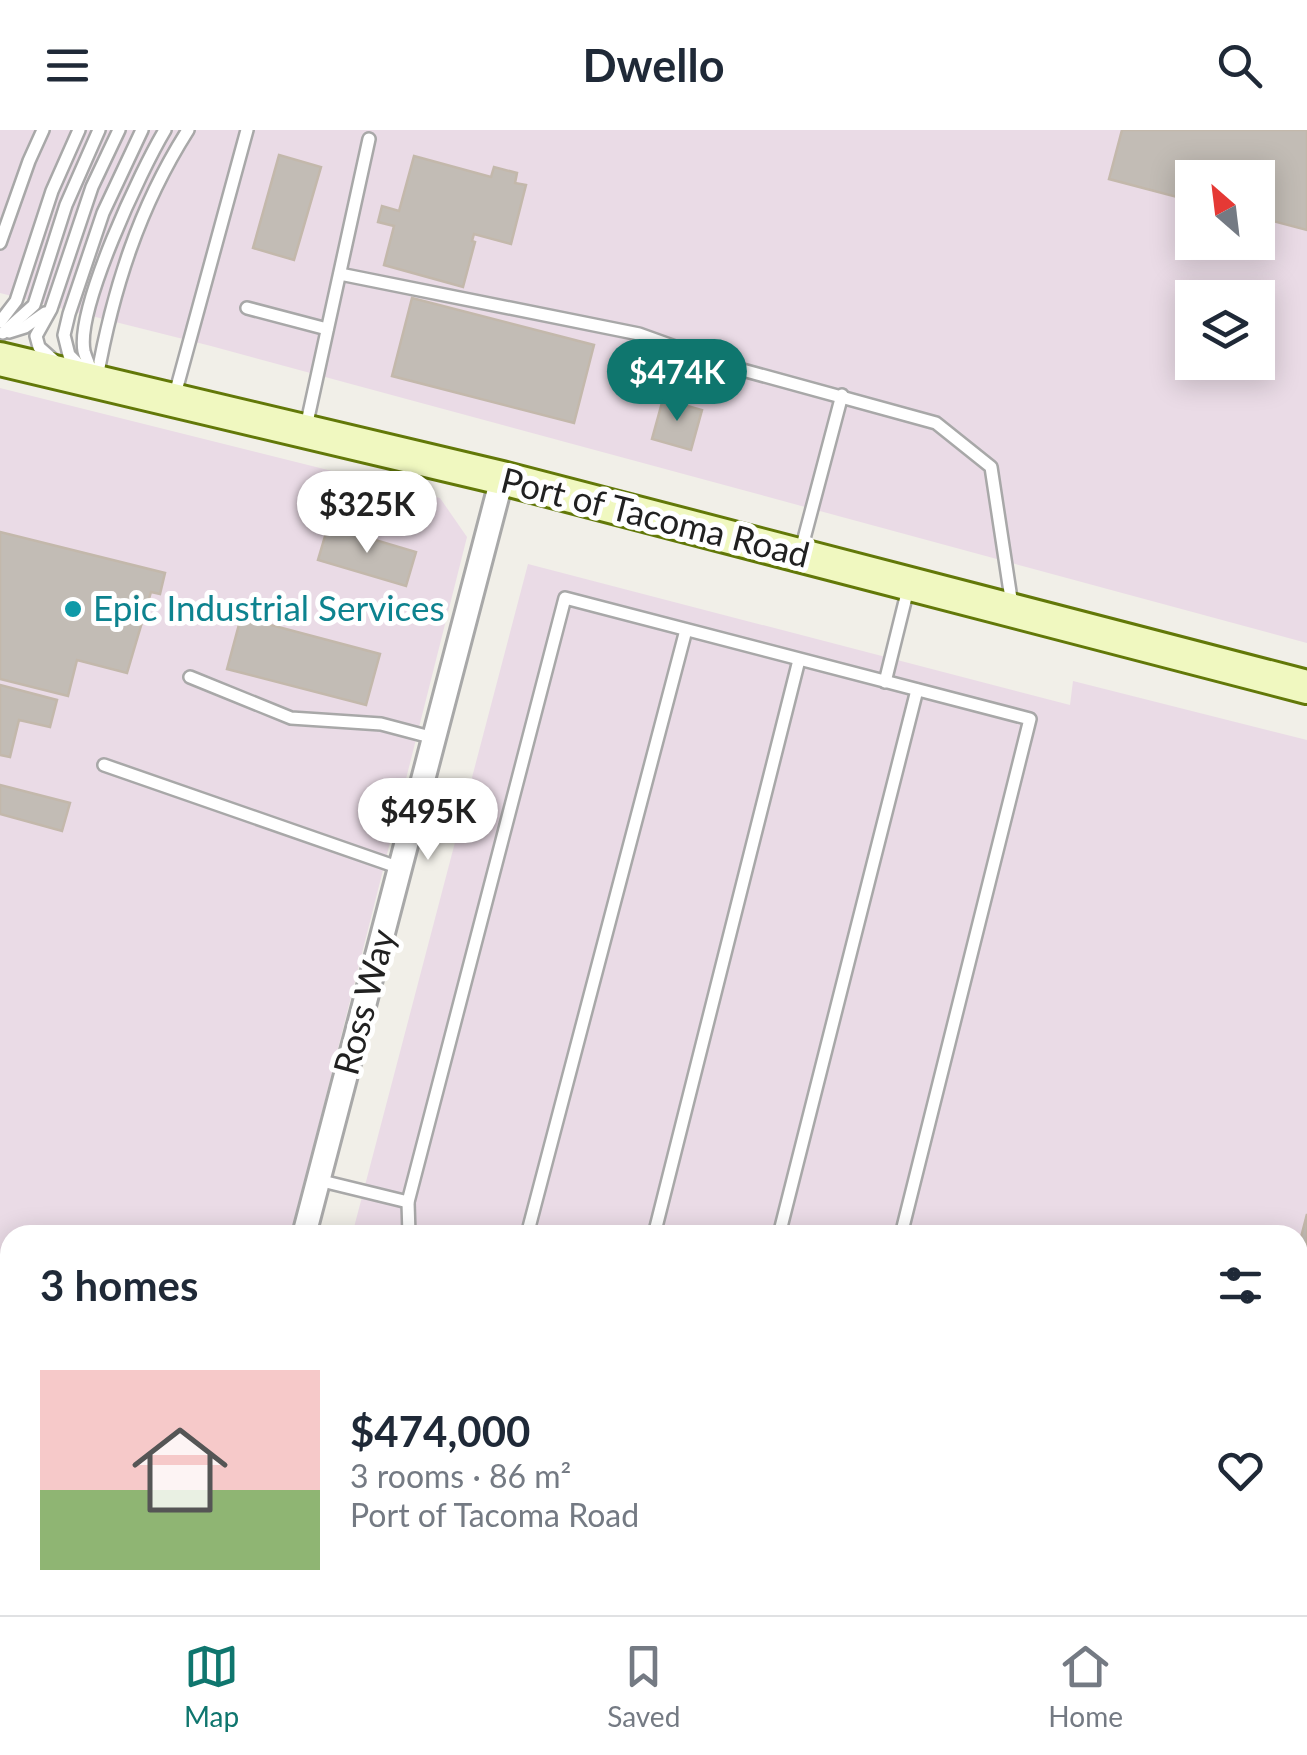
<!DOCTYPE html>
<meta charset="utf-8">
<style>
body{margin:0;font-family:Lato,sans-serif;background:#f6f6f7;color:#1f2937;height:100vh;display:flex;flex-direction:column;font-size:38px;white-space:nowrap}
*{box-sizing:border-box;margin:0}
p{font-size:32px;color:#747a83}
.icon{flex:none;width:55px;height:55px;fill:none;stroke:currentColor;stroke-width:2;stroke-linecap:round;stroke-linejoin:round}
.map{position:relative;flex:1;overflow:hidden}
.sheet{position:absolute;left:0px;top:1095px;width:1308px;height:390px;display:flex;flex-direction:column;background:#fff;border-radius:30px 30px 0 0;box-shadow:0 5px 25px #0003}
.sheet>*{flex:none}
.needle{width:65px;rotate:332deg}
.controls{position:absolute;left:1175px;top:30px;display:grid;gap:20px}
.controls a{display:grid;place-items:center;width:100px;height:100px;border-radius:0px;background:#fff;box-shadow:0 5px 25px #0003;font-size:50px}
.price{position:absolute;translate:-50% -85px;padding:0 22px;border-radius:35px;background:#fff;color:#222;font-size:32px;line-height:65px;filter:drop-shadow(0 2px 5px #0008)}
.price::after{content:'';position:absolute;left:50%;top:60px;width:30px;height:22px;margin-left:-15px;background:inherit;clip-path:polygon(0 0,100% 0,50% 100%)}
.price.current{background:#0f766e;color:#fff}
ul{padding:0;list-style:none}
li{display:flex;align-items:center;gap:30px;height:250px;padding:0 40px}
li+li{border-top:2px solid #e0e1e3}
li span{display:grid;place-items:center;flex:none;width:280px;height:200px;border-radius:0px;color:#555}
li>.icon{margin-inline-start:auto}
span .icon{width:120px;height:120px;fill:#fffc;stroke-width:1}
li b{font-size:42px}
h2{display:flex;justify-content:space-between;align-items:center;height:120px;padding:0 40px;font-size:42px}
header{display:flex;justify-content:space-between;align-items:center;height:130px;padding:0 40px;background:#fff;font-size:45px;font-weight:700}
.tab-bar{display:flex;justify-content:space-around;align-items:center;height:140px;border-top:2px solid #e0e1e3;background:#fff;font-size:28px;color:#747a83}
.tab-bar a{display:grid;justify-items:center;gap:5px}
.tab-bar .current{color:#0f766e}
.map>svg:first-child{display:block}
</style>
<header><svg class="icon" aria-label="menu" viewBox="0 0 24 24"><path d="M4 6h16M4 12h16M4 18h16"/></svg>Dwello<svg class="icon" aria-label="search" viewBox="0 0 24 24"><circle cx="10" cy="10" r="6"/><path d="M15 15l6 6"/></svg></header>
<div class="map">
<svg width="1307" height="1485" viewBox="0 0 1307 1485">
<rect width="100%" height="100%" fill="#f1efe8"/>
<g fill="#eadbe6" fill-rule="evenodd">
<path d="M0 0H1307V513L211 216 0 163ZM1192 48H1258V112H1192ZM1192 168H1258V232H1192Z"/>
<polygon points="0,258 440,368 467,407 291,1105 10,1105 10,1475 198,1475 195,1485 0,1485"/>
<polygon points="528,434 1070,575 1073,551 1307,610 1307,1485 254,1485 257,1475 1298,1475 1298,1105 352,1105"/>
</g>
<g fill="#c2bcb5" stroke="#c3b8ab" stroke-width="2.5">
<polygon points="1122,0 1307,0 1307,100 1258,87 1258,48 1192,48 1192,71 1109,49"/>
<polygon points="279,25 321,37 294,130 253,118"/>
<polygon points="414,26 491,47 494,37 517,43 515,53 526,55 511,114 474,104 472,111 475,112 463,157 384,135 394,96 378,92 382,76 399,81"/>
<polygon points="412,168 594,215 574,293 392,246"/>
<polygon points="663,269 702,280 691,320 652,309"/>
<polygon points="328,396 416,422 406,456 318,430"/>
<polygon points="0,402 165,443 160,464 151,462 127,543 77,530 68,566 0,549"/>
<polygon points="241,487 380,524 366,575 227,539"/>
<polygon points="0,555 57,570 50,597 19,590 10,627 0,625"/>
<polygon points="0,655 70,673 62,701 0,684"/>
<polygon points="1307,1084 1307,1287 1298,1284 1298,1119"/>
</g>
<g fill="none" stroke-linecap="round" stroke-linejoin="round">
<g stroke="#a8a8a8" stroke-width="16">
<g id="service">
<polyline points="0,113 29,31 43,0"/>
<polyline points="340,144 639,204 728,236 936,293 991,337 1012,475"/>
<polyline points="247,178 327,199"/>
<polyline points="0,192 16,171 52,61 79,0"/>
<polyline points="9,202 25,197 45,183"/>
<polyline points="3,203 34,175 66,75 99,0"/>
<polyline points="57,233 39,217 36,206 51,179 92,57 119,0"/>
<polyline points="83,239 69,225 64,205 69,184 103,83 142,0"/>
<path d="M93 244C90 237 86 229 84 221 76 178 141 40 165 0"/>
<path d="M97 248C113 159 139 77 188 0"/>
<polyline points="174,268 247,0"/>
<polyline points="306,297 369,9"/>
<polyline points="801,420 842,265"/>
<polyline points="190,547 291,588 381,594 434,608"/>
<polyline points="885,552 909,455"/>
<polyline points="104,635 400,738"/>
<polyline points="318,1050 408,1072"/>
<polyline points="409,1105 408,1072 565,468 1030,589 901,1105"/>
<polyline points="527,1105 686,500"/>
<polyline points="654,1105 799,530"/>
<polyline points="779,1105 917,560"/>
<polyline points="0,1185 10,1171"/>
<polyline points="0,1369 10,1381"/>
<polyline points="164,1475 191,1485"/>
<polyline points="288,1485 291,1475"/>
<polyline points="418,1485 421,1475"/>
<polyline points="543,1485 545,1475"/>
<polyline points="665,1485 667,1475"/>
<polyline points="791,1485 794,1475"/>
</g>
</g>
<g stroke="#a8a8a8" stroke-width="28">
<g id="minor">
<polyline points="304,1105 502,348"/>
<polyline points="205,1485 207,1475"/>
</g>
</g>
<g stroke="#627808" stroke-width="38">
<polyline id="secondary" points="0,229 502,348 1307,557"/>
</g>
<use href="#service" stroke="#fff" stroke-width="11"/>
<use href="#minor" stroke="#fff" stroke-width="22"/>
<use href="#secondary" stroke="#f0f8c0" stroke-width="32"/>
</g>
<circle fill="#0f9aa8" stroke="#fff" stroke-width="4" cx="73" cy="479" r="10"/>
<g text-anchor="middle" stroke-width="10" stroke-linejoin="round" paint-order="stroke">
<g font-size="35" fill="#212121" stroke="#fff">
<text transform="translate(655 388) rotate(14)" y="12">Port of Tacoma Road</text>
<text transform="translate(365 872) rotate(-75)" y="12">Ross Way</text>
</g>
<g font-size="35" fill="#0d838f" stroke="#fff" text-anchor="start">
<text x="93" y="491">Epic Industrial Services</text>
</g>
</g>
</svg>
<div class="controls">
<a><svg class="needle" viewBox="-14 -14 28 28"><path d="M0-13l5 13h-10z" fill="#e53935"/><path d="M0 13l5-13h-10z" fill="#747a83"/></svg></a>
<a><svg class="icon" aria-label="layers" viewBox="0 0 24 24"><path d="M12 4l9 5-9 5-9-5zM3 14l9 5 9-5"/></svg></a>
</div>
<b class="price current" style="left:677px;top:294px">$474K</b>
<b class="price" style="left:367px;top:426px">$325K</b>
<b class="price" style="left:428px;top:733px">$495K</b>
<section class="sheet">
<h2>3 homes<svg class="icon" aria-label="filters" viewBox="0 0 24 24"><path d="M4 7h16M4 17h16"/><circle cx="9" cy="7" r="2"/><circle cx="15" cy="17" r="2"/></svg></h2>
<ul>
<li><span style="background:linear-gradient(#f6c9c9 60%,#8fb573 0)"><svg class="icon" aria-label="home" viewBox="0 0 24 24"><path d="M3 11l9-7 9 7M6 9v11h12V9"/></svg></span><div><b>$474,000</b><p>3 rooms · 86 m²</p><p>Port of Tacoma Road</p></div><svg class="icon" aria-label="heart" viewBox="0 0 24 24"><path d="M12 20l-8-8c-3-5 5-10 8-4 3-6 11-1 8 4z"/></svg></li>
</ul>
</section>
</div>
<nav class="tab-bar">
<a class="current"><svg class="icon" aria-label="map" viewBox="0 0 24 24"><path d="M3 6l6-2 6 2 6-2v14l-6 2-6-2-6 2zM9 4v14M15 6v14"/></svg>Map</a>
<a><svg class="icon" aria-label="saved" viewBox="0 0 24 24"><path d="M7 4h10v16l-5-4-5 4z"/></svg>Saved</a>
<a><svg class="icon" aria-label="home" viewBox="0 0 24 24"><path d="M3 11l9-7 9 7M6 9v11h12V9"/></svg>Home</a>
</nav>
